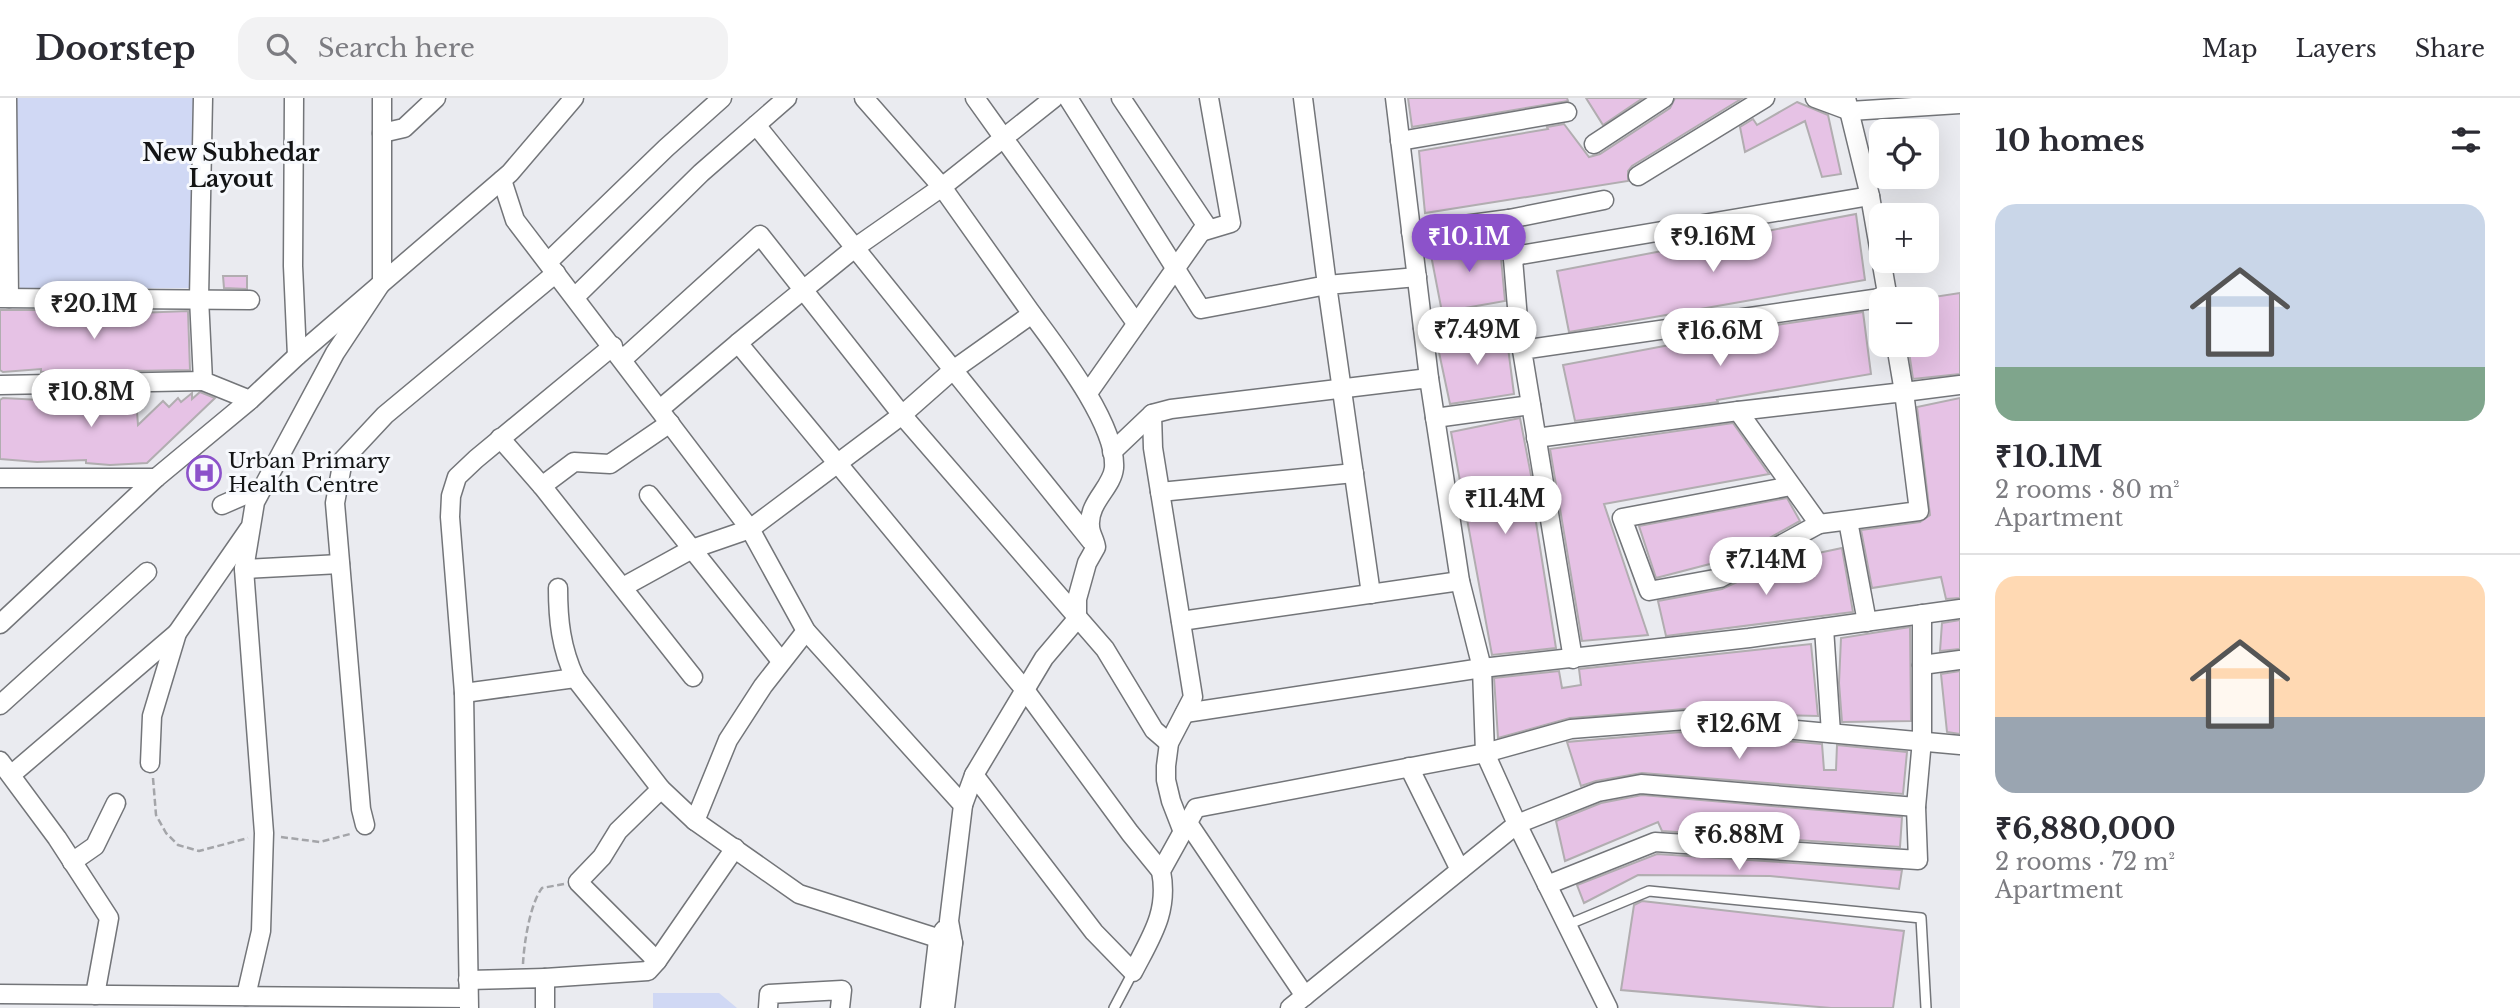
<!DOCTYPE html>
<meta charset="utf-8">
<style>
body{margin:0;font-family:"Libre Baskerville",serif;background:#f2f2f3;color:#2b2b33;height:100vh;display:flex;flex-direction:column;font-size:26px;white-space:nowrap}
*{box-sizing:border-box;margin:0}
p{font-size:23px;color:#7c7c81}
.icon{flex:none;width:38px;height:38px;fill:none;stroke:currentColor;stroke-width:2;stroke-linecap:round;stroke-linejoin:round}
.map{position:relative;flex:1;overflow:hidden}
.drawer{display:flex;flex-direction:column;background:#fff;width:560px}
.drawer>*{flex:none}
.fabs{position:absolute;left:1869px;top:21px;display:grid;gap:14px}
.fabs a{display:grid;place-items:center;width:70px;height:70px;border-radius:14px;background:#fff;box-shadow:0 7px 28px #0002;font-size:35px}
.price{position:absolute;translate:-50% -60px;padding:0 16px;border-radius:24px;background:#fff;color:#222;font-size:23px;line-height:46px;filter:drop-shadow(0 2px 4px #0008)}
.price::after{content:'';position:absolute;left:50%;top:42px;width:21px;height:16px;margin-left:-10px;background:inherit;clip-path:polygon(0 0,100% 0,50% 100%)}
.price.selected{background:#8c52ca;color:#fff}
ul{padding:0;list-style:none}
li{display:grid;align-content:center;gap:14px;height:371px;padding:0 35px}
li+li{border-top:2px solid #e1e1e2}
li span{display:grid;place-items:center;height:217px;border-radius:21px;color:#555}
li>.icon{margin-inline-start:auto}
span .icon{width:126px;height:126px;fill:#fffc;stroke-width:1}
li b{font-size:30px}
h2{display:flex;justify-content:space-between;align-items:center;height:84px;padding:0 35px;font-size:30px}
header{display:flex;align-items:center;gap:42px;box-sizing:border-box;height:98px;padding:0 35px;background:#fff;border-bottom:2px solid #e1e1e2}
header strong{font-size:33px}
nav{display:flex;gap:38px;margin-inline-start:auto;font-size:24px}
.search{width:490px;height:63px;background:#f2f2f3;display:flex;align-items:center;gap:18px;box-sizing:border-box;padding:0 24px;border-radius:21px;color:#7c7c81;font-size:26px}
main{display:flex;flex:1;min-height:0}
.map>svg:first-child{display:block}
</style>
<header>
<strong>Doorstep</strong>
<div class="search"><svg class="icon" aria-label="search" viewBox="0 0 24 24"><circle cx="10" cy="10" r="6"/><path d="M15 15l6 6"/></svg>Search here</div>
<nav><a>Map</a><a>Layers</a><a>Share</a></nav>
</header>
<main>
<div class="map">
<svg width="1960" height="910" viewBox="0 0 1960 910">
<rect width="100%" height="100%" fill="#eaebf0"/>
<g fill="#d0d8f4">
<polygon points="16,0 195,0 193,190 20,191"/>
<polygon points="653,895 719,895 737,910 653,910"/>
</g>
<g fill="#e6c2e5" stroke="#b1adb0" stroke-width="2">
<polygon points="1408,0 1567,0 1568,3 1412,29"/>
<polygon points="1586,0 1643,0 1603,27"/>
<polygon points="1675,0 1741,1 1632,68 1628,73 1628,83 1425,115 1419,53 1548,31 1547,29 1564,26 1589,59 1600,56 1670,10"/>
<polygon points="1797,4 1828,17 1841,76 1822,79 1805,23 1745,54 1740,29 1753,21 1757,27"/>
<polygon points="1856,116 1865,182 1569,234 1557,173"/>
<polygon points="1499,138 1505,203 1442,214 1430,152"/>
<polygon points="223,178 247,178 247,191 224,190"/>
<polygon points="1960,195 1960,276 1913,281 1908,247 1927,247 1927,200"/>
<polygon points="0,212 49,212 50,215 87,213 87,217 188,213 190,272 74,274 74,272 41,274 41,271 3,274 0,272"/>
<polygon points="1863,214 1871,276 1717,302 1718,304 1575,323 1563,267 1776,227"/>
<polygon points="1506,234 1514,296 1450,306 1437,245 1478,236"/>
<polygon points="200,294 215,300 147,365 110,367 86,365 86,362 37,364 0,361 0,302 3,300 60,303 136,300 138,327 163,303 169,309 178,300 181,304 192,295 192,301"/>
<polygon points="1960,300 1960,500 1946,501 1941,479 1872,490 1861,432 1920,424 1930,417 1917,309"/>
<polygon points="1520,320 1535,398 1532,399 1556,550 1492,557 1451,334"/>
<polygon points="1733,325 1769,376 1604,406 1648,537 1582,543 1550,351"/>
<polygon points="1787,400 1800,423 1733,460 1656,480 1639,428"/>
<polygon points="1842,450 1853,514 1666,538 1658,503 1722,491 1739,483 1778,474 1776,464"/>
<polygon points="1960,522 1960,551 1940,553 1942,525"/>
<polygon points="1910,529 1911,623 1842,624 1839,585 1841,540"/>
<polygon points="1811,546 1818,618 1742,616 1685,611 1570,620 1498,640 1494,580 1559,573 1562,590 1581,587 1579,571"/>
<polygon points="1960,573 1960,636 1947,634 1941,576"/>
<polygon points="1681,634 1822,646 1824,672 1836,672 1837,647 1907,654 1903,696 1642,675 1596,683 1581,688 1567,644"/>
<polygon points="1642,697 1902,719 1900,749 1662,733 1658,724 1565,763 1556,723 1601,705"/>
<polygon points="1657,756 1902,772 1899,791 1770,778 1638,777 1584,805 1577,787"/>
<polygon points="1642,803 1904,833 1893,910 1831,910 1621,892 1634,807"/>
</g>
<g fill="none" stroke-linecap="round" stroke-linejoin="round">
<g stroke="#737579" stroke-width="12">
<g id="lane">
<polyline points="1567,827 1649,793 1921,820 1926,910"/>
<polyline points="1114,910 1133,874"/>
</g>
</g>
<g stroke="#737579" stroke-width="21">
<g id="street">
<polyline points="7,0 9,200"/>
<polyline points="203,0 199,200 203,283 250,302"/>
<polyline points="294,0 293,168 297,258"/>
<polyline points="864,0 942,89 1032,216"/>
<polyline points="975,0 1136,225"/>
<polyline points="1054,0 942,89 856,149 738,245 1025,592 1130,735 1161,773"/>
<polyline points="1068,0 1201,211 1327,187 1303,0"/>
<polyline points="1395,0 1429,280"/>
<polyline points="1815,0 1850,13 1960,6"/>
<polyline points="1846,0 1870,98 1888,201"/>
<polyline points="756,27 1091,443"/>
<polyline points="382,35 404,30 436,0"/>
<polyline points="1400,43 1567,14"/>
<polyline points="1594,46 1664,0"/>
<polyline points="1638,78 1765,0"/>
<polyline points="502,82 515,122 750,431 806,533 963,707 949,823 953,845 945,910"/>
<polyline points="1509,121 1513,161"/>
<polyline points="1201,134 1231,125 1209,0"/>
<polyline points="1411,134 1509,121 1604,102"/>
<polyline points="548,164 666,50 722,0"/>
<polyline points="575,199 701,75 787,0"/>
<polyline points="0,200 250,202"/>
<polyline points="1518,221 1513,161 1520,157 1870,98"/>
<polyline points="1423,230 1518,221 1522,252"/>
<polyline points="1896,247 1904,294 1960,287"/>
<polyline points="623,261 760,137 902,317 1105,551 1154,632 1169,645"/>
<polyline points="0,287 203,283"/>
<polyline points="1088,295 1206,127 1121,0"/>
<polyline points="660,311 738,245"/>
<polyline points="1738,313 1904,294 1919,413 1819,426"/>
<polyline points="1435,320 1531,307"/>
<polyline points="670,325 610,366 574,364 542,388 693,579"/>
<polyline points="500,340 542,388"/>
<polyline points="1536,340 1738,313 1819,426 1720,480 1649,493 1622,420 1791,388"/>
<polyline points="1112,354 1152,316"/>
<polyline points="0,380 156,380"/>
<polyline points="1160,394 1354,375"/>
<polyline points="222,407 263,389"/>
<polyline points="1848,423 1867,524"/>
<polyline points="244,471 340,466"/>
<polyline points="623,489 692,451 649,397"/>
<path d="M558 490C558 522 561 550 575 580"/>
<polyline points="1371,496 1327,187 1417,179"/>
<polyline points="1181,523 1460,483"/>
<polyline points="0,526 156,380 250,302 297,258 510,75 574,0"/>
<polyline points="1824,530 1831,635"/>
<polyline points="1573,561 1522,252 1887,199"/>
<path d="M781 563 692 451 750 431 902 317 953 272 1032 216C1057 250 1117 327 1114 370 1112 390 1088 404 1090 428 1090 435 1095 442 1096 449L1087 465 1077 501V521L1044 560 974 677"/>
<polyline points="1922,567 1960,562"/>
<polyline points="464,595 575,580 661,691 695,723 728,642 763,588 806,533"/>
<polyline points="0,607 147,474"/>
<polyline points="1185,615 1482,570 1749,540 1960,511"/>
<polyline points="0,663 57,740 109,820 95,897"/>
<polyline points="150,665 152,618 177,535 249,431"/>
<polyline points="1409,669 1460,772"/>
<polyline points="11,677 177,535"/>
<path d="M963 707 974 677 1094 834 1133 874C1151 839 1169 814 1161 773L1196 710 1485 655 1571 631 1686 622 1960 647"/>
<polyline points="695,723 799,796 953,845"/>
<polyline points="1188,725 1305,898"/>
<polyline points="365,727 361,711 335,405 343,362 385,317 556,175"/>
<polyline points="1183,734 1171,703 1166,682 1166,668 1169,645 1193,599 1153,350 1152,316 1171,311 1429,280 1460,483 1482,570 1485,655 1517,726 1608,910"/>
<polyline points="72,764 95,748 116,705"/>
<polyline points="1547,787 1655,744 1918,762 1916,709 1922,642 1922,516"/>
<polyline points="657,863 735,750"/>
<polyline points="545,880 648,873 657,863 578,784 602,759 618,733 661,691"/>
<polyline points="468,882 545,880 545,910"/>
<polyline points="0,896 468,900"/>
<polyline points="246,898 261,833 264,735 244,471 255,404 335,255 382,184 382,0"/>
<polyline points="469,910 464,595 450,419 451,398 457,379 476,361 613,248"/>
<polyline points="768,910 769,896 842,892 840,910"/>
<polyline points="930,910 938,842 944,832"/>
<polyline points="1290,910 1517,726 1598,694 1641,686 1916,709"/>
</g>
</g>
<g stroke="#a4a5a9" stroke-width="2.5" stroke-dasharray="7 3.5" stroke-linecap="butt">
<polyline points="153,680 156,717 166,735 178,747 199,753 248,740"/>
<polyline points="281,739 320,744 350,736"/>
<path d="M523 866C524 845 530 806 542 790L564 786"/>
</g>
<use href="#lane" stroke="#fff" stroke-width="9"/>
<use href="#street" stroke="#fff" stroke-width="18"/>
</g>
<defs>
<g id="hospital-ring" transform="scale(1.75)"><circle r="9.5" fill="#f7f9fd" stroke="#8c52ca" stroke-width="1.5"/><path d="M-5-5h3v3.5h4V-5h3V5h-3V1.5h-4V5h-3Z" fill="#8c52ca"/></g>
</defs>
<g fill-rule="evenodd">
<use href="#hospital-ring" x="204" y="375"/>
</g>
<g text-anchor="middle" stroke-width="6" stroke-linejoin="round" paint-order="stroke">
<g font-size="21" fill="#131415" stroke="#f7f9fd" text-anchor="start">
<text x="228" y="370">Urban Primary<tspan x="228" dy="24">Health Centre</tspan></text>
</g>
<g font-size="23" font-weight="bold" fill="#131415" stroke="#f7f9fd">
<text x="231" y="63">New Subhedar<tspan x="231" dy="26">Layout</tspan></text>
</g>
</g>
</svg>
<div class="fabs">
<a><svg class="icon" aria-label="locate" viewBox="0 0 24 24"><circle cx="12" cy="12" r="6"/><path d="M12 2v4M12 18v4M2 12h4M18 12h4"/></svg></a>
<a>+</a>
<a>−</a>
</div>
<b class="price selected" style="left:1469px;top:176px">₹10.1M</b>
<b class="price" style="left:1713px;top:176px">₹9.16M</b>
<b class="price" style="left:94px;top:243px">₹20.1M</b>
<b class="price" style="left:1477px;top:269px">₹7.49M</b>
<b class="price" style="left:1720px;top:270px">₹16.6M</b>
<b class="price" style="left:91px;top:331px">₹10.8M</b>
<b class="price" style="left:1505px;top:438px">₹11.4M</b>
<b class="price" style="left:1766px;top:499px">₹7.14M</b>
<b class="price" style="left:1739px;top:663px">₹12.6M</b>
<b class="price" style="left:1739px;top:774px">₹6.88M</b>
</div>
<section class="drawer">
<h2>10 homes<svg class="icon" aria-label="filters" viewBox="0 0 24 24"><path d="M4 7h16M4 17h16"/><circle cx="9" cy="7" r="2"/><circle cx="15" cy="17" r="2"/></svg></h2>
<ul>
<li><span style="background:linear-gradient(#c9d6e8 75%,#7fa58c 0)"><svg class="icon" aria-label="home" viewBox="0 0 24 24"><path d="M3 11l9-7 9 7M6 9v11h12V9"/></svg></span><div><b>₹10.1M</b><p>2 rooms · 80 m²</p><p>Apartment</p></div></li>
<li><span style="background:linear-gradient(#ffd9b3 65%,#9aa5b1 0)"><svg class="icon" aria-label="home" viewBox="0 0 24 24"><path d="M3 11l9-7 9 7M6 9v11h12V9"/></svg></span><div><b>₹6,880,000</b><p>2 rooms · 72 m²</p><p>Apartment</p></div></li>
</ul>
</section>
</main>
